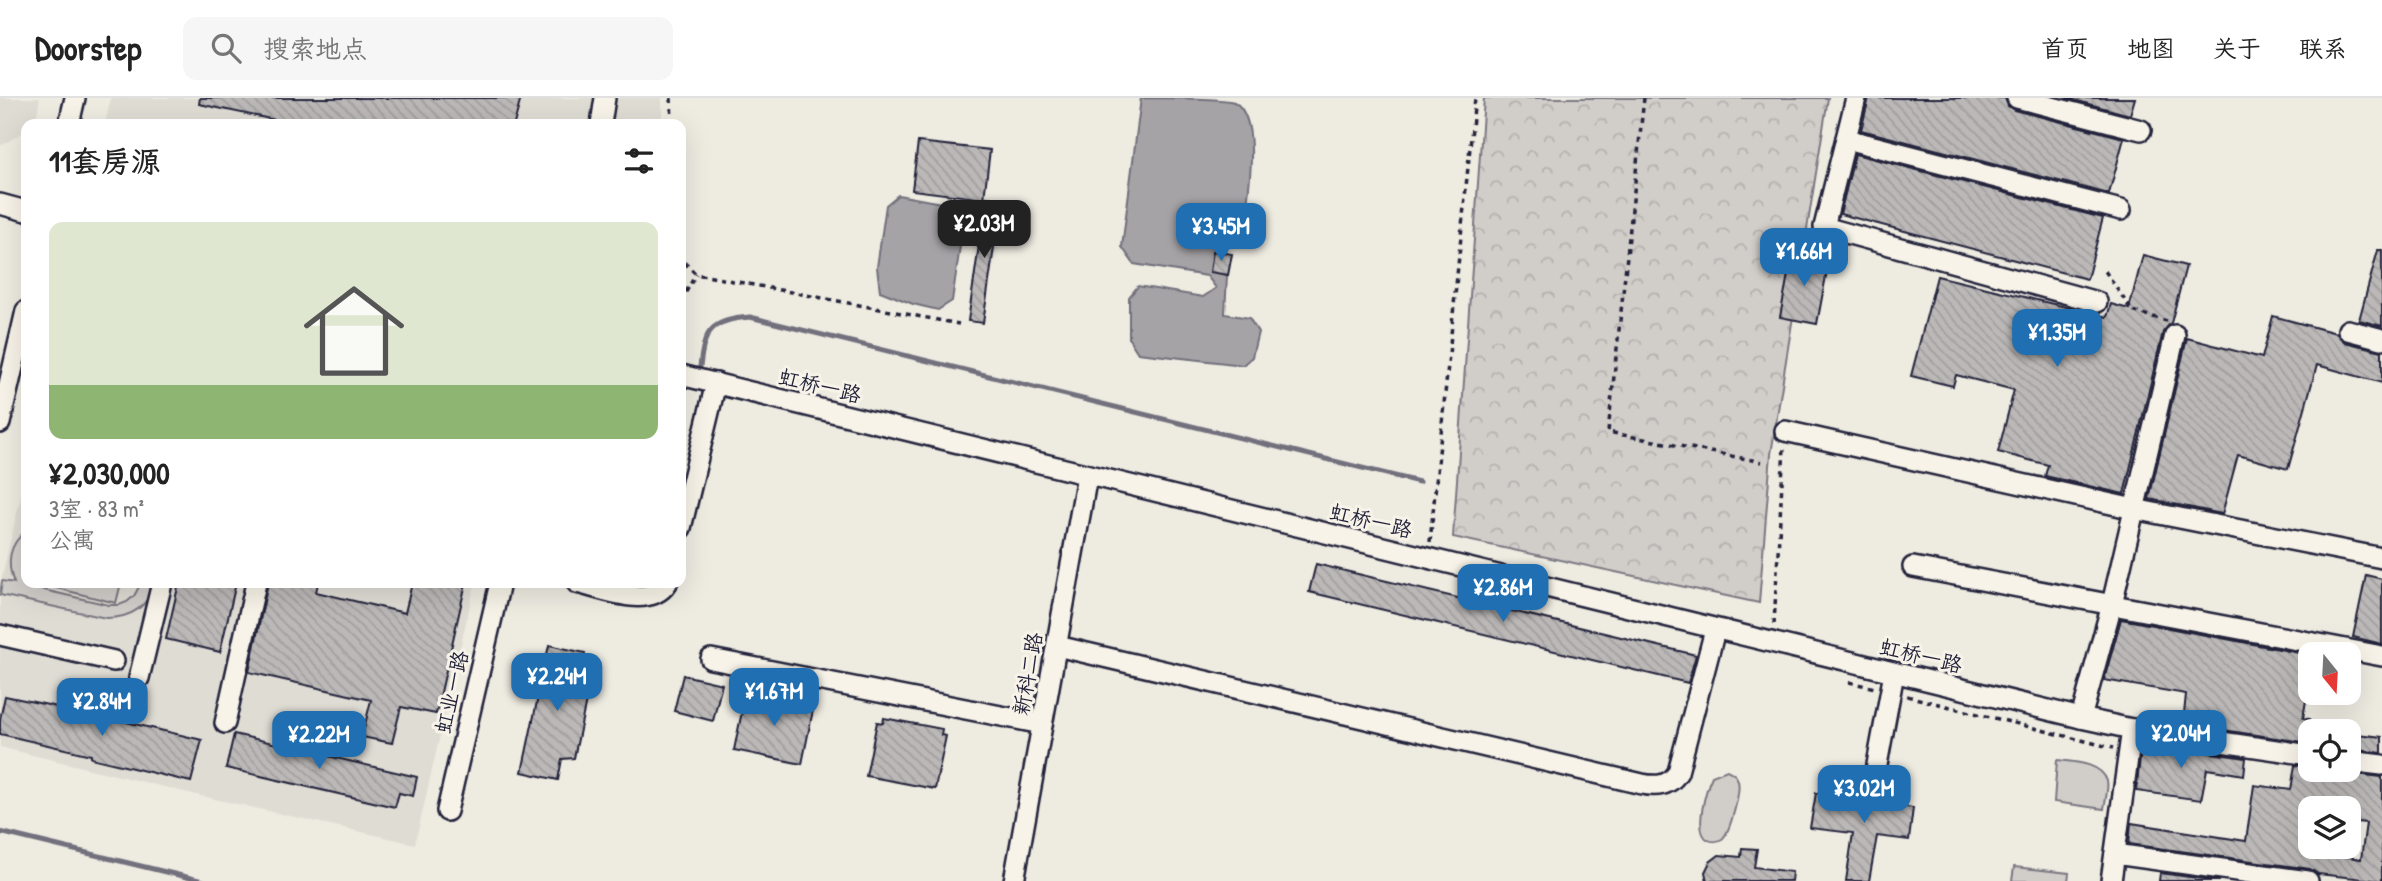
<!DOCTYPE html>
<html lang="zh">
<meta charset="utf-8">
<style>
body{margin:0;font-family:"Patrick Hand","LXGW WenKai TC",sans-serif;background:#f6f6f6;color:#222;height:100vh;display:flex;flex-direction:column;font-size:26px;white-space:nowrap}
*{box-sizing:border-box;margin:0}
p{font-size:23px;color:#767676}
.icon{flex:none;width:38px;height:38px;fill:none;stroke:currentColor;stroke-width:2;stroke-linecap:round;stroke-linejoin:round}
.map{position:relative;flex:1;overflow:hidden}
.details{position:absolute;left:21px;top:21px;width:665px;height:469px;display:flex;flex-direction:column;background:#fff;border-radius:14px;box-shadow:0 7px 28px #0002}
.details>*{flex:none}
.needle{width:46px;rotate:162deg}
.fabs{position:absolute;left:2298px;top:544px;display:grid;gap:14px}
.fabs a{display:grid;place-items:center;width:63px;height:63px;border-radius:14px;background:#fff;box-shadow:0 7px 28px #0002;font-size:35px}
.price{position:absolute;translate:-50% -60px;padding:0 16px;border-radius:14px;background:#1f6fb2;color:#fff;font-size:23px;line-height:46px;filter:drop-shadow(0 2px 4px #0008)}
.price::after{content:'';position:absolute;left:50%;top:42px;width:21px;height:16px;margin-left:-10px;background:inherit;clip-path:polygon(0 0,100% 0,50% 100%)}
.price.current{background:#222;color:#fff}
ul{padding:0;list-style:none}
li{display:grid;align-content:center;gap:14px;height:371px;padding:0 28px}
li span{display:grid;place-items:center;height:217px;border-radius:14px;color:#555}
li>.icon{margin-inline-start:auto}
span .icon{width:126px;height:126px;fill:#fffc;stroke-width:1}
li b{font-size:30px}
h2{display:flex;justify-content:space-between;align-items:center;height:84px;padding:0 28px;font-size:30px}
header{display:flex;align-items:center;gap:42px;box-sizing:border-box;height:98px;padding:0 35px;background:#fff;border-bottom:2px solid #e0e0e0}
header strong{font-size:33px}
nav{display:flex;gap:38px;margin-inline-start:auto;font-size:24px}
.search{width:490px;height:63px;background:#f6f6f6;display:flex;align-items:center;gap:18px;box-sizing:border-box;padding:0 24px;border-radius:14px;color:#767676;font-size:26px}
.map>svg:first-child{display:block}
</style>
<header>
<strong>Doorstep</strong>
<div class="search"><svg class="icon" aria-label="search" viewBox="0 0 24 24"><circle cx="10" cy="10" r="6"/><path d="M15 15l6 6"/></svg>搜索地点</div>
<nav><a>首页</a><a>地图</a><a>关于</a><a>联系</a></nav>
</header>
<div class="map">
<svg width="2382" height="783" viewBox="0 0 2382 783">
<defs>
<pattern id="forest-crowns" width="20" height="18" patternUnits="userSpaceOnUse" patternTransform="scale(1.75)"><rect width="20" height="18" fill="#d1cdc9"/><path d="M2 6a3 3 0 1 1 6 0M12 15a3 3 0 1 1 6 0" fill="none" stroke="#b3b0ae"/></pattern>
<pattern id="building-back-hatch" width="6" height="6" patternUnits="userSpaceOnUse" patternTransform="scale(1.75)"><rect width="6" height="6" fill="#bbb8b7"/><path d="M-1 5l2 2M0 0l6 6M5-1l2 2" fill="none" stroke="#a09e9e"/></pattern>
</defs>
<rect width="100%" height="100%" fill="#eeebe1"/>
<filter id="ink" filterUnits="userSpaceOnUse"><feTurbulence type="fractalNoise" baseFrequency=".0143" numOctaves="2"/><feDisplacementMap in="SourceGraphic" scale="14" xChannelSelector="R" yChannelSelector="G"/><feConvolveMatrix kernelMatrix="1 2 1 2 8 2 1 2 1" color-interpolation-filters="sRGB"/></filter>
<g filter="url(#ink)">
<g fill="#dfdcd4">
<polygon points="0,0 40,0 35,26 26,26 26,33 0,48"/>
<polygon points="111,0 662,0 662,26 105,26"/>
<polygon points="26,376 26,485 475,485 415,746 197,697 0,649 0,488"/>
</g>
<polygon fill="url(#forest-crowns)" stroke="#7a7882" stroke-width="2" points="1484,0 1828,0 1771,356 1759,505 1453,439"/>
<g fill="#d1cdc9" stroke="#7a7882" stroke-width="2">
<path d="M26 433V450L22 468 26 485 44 492 109 507H119L127 504 134 498 141 485H154C148 510 131 520 106 520L0 497 2 483 14 485C6 465 9 446 26 433Z"/>
<polygon points="36,485 121,485 116,505"/>
<path d="M2057 662C2072 664 2101 664 2107 683 2109 690 2105 703 2104 711L2054 704Z"/>
<path d="M1727 672C1732 675 1737 677 1738 683 1741 693 1730 735 1722 741 1717 744 1711 744 1707 741 1694 732 1706 691 1712 678Z"/>
<polygon points="2014,769 2069,775 2068,783 2012,783"/>
</g>
<g fill="#a6a3a6" stroke="#716f7b" stroke-width="2">
<path d="M1141 0C1161 0 1220 0 1234 4 1263 20 1247 102 1244 130L1224 147 1227 178 1225 216 1249 220 1258 234 1252 259 1243 267 1138 255 1129 241V199L1138 188 1203 199 1216 190 1207 178 1134 166 1122 149Z"/>
<polygon points="898,97 952,107 964,121 952,203 938,212 913,206 880,193 877,169 886,107"/>
</g>
<g fill="none" stroke-linecap="round" stroke-linejoin="round">
<g stroke="#716f7b" stroke-width="5">
<path d="M700 269C704 232 711 222 750 219L1419 384"/>
<polyline points="0,734 203,783"/>
</g>
</g>
<g fill="url(#building-back-hatch)" stroke="#22223b" stroke-width="2" fill-rule="evenodd">
<polygon points="200,0 521,0 514,26 294,26 199,6"/>
<polygon points="1869,0 2005,0 2008,8 2014,12 2124,40 2109,96 1861,32"/>
<polygon points="2066,0 2135,0 2130,17"/>
<polygon points="918,44 990,52 984,101 912,92"/>
<polygon points="1855,56 2103,120 2087,181 1840,116"/>
<polygon points="986,99 1001,101 983,225 968,223"/>
<polygon points="2378,152 2382,152 2382,228 2359,222"/>
<polygon points="1213,153 1232,156 1228,177 1210,174"/>
<polygon points="1792,155 1829,162 1817,226 1780,219"/>
<polygon points="2143,157 2186,168 2171,225 2163,234 2124,396 2045,378 2048,367 1998,354 2014,292 1956,277 1953,288 1911,278 1937,178 2107,219 2111,206 2129,211"/>
<polygon points="2273,218 2336,235 2345,244 2382,253 2382,285 2317,267 2288,371 2238,357 2222,416 2149,401 2187,240 2262,260"/>
<polygon points="1316,466 1696,557 1688,585 1309,494"/>
<polygon points="2366,477 2382,481 2382,546 2353,539"/>
<polygon points="179,485 236,485 220,554 166,541"/>
<polygon points="268,485 318,485 316,494 405,515 412,485 466,485 436,616 401,609 392,645 362,639 371,602 249,574"/>
<polygon points="2121,521 2310,557 2310,580 2303,620 2310,621 2310,645 2183,626 2186,596 2104,582"/>
<polygon points="549,547 585,555 580,577 591,579 574,660 562,661 558,682 522,674"/>
<polygon points="683,577 722,586 713,623 674,613"/>
<polygon points="751,595 810,605 809,611 813,612 802,666 734,652 745,599 750,600"/>
<polygon points="5,598 101,618 202,642 191,684 91,660 91,657 0,636 0,621"/>
<polygon points="884,620 942,631 941,637 946,638 935,691 866,678 877,624 883,625"/>
<polygon points="2348,635 2382,639 2382,655 2348,651"/>
<polygon points="234,636 417,679 413,698 399,695 395,709 226,670"/>
<polygon points="2142,645 2246,660 2244,677 2207,671 2201,702 2136,693"/>
<path d="M2295 667 2310 669V672H2340L2347 675 2382 679V783L2318 776 2310 771 2129 746 2131 725 2246 743 2254 687 2291 692ZM2310 710H2348V723L2366 725 2361 761 2317 754V752L2310 751Z"/>
<polygon points="1887,679 1902,682 1896,707 1913,710 1909,742 1877,738 1869,783 1846,783 1853,735 1810,730 1816,695 1859,702 1864,709 1874,711 1883,702"/>
<polygon points="1742,750 1757,751 1754,769 1792,774 1791,783 1707,783 1705,774 1710,764 1719,757 1741,759"/>
<polygon points="2160,775 2220,783 2159,783"/>
</g>
<g fill="none" stroke-linecap="round" stroke-linejoin="round">
<g stroke="#22223b" stroke-width="24">
<g id="minor">
<polyline points="1856,0 1824,129 2097,204"/>
<polyline points="2017,0 2141,32"/>
<polyline points="69,26 75,0"/>
<polyline points="601,26 605,0"/>
<polyline points="1846,41 2121,112"/>
<polyline points="0,106 26,113"/>
<polyline points="2348,232 2382,241"/>
<polyline points="681,277 2081,620 2132,631 2310,657"/>
<polyline points="0,325 26,213"/>
<polyline points="1785,333 2134,411 2382,460"/>
<polyline points="681,430 716,285"/>
<polyline points="1913,469 2382,558"/>
<path d="M577 485C603 491 649 512 667 485"/>
<polyline points="0,537 114,563"/>
<path d="M1057 548 1642 686C1657 689 1670 688 1678 674L1715 532"/>
<polyline points="711,561 1042,626"/>
<polyline points="139,580 162,485"/>
<polyline points="2081,620 2112,506 2175,237"/>
<polyline points="225,625 256,485"/>
<polyline points="2348,663 2382,667"/>
<polyline points="1871,699 1894,575"/>
<polyline points="447,713 500,485"/>
<polyline points="2115,756 2308,783"/>
<polyline points="1014,783 1087,378"/>
<polyline points="2111,783 2132,631"/>
</g>
</g>
<g stroke="#22223b" stroke-width="3.5" stroke-dasharray="5 5" stroke-linecap="butt">
<polyline points="671,0 672,26"/>
<polyline points="1644,0 1608,334 1762,364"/>
<polyline points="681,155 684,164 696,176 959,226"/>
<polyline points="2105,173 2132,213 2167,223"/>
<polyline points="681,203 696,176"/>
<polyline points="1430,444 1475,0"/>
<polyline points="1774,526 1784,349"/>
<polyline points="1849,584 1875,590"/>
<polyline points="1907,598 2113,650"/>
</g>
<use href="#minor" stroke="#f7f3e8" stroke-width="19"/>
</g>
</g>
<g text-anchor="middle" stroke-width="6" stroke-linejoin="round" paint-order="stroke">
<g font-size="21" fill="#22223b" stroke="#f7f3e8">
<text transform="translate(820 288) rotate(14)" y="7">虹桥一路</text>
<text transform="translate(1371 423) rotate(14)" y="7">虹桥一路</text>
<text transform="translate(1921 558) rotate(14)" y="7">虹桥一路</text>
<text transform="translate(1028 576) rotate(-80)" y="7">新科二路</text>
<text transform="translate(452 594) rotate(-77)" y="7">虹业一路</text>
</g>
</g>
</svg>
<div class="fabs">
<a><svg class="needle" viewBox="-14 -14 28 28"><path d="M0-13l5 13h-10z" fill="#e53935"/><path d="M0 13l5-13h-10z" fill="#767676"/></svg></a>
<a><svg class="icon" aria-label="locate" viewBox="0 0 24 24"><circle cx="12" cy="12" r="6"/><path d="M12 2v4M12 18v4M2 12h4M18 12h4"/></svg></a>
<a><svg class="icon" aria-label="layers" viewBox="0 0 24 24"><path d="M12 4l9 5-9 5-9-5zM3 14l9 5 9-5"/></svg></a>
</div>
<b class="price current" style="left:984px;top:162px">¥2.03M</b>
<b class="price" style="left:1221px;top:165px">¥3.45M</b>
<b class="price" style="left:1804px;top:190px">¥1.66M</b>
<b class="price" style="left:2057px;top:271px">¥1.35M</b>
<b class="price" style="left:1503px;top:526px">¥2.86M</b>
<b class="price" style="left:557px;top:615px">¥2.24M</b>
<b class="price" style="left:774px;top:630px">¥1.67M</b>
<b class="price" style="left:102px;top:640px">¥2.84M</b>
<b class="price" style="left:2181px;top:672px">¥2.04M</b>
<b class="price" style="left:319px;top:673px">¥2.22M</b>
<b class="price" style="left:1864px;top:727px">¥3.02M</b>
<section class="details">
<h2>11套房源<svg class="icon" aria-label="filters" viewBox="0 0 24 24"><path d="M4 7h16M4 17h16"/><circle cx="9" cy="7" r="2"/><circle cx="15" cy="17" r="2"/></svg></h2>
<ul>
<li><span style="background:linear-gradient(#dfe7d0 75%,#8fb573 0)"><svg class="icon" aria-label="home" viewBox="0 0 24 24"><path d="M3 11l9-7 9 7M6 9v11h12V9"/></svg></span><div><b>¥2,030,000</b><p>3室 · 83 m²</p><p>公寓</p></div></li>
</ul>
</section>
</div>
